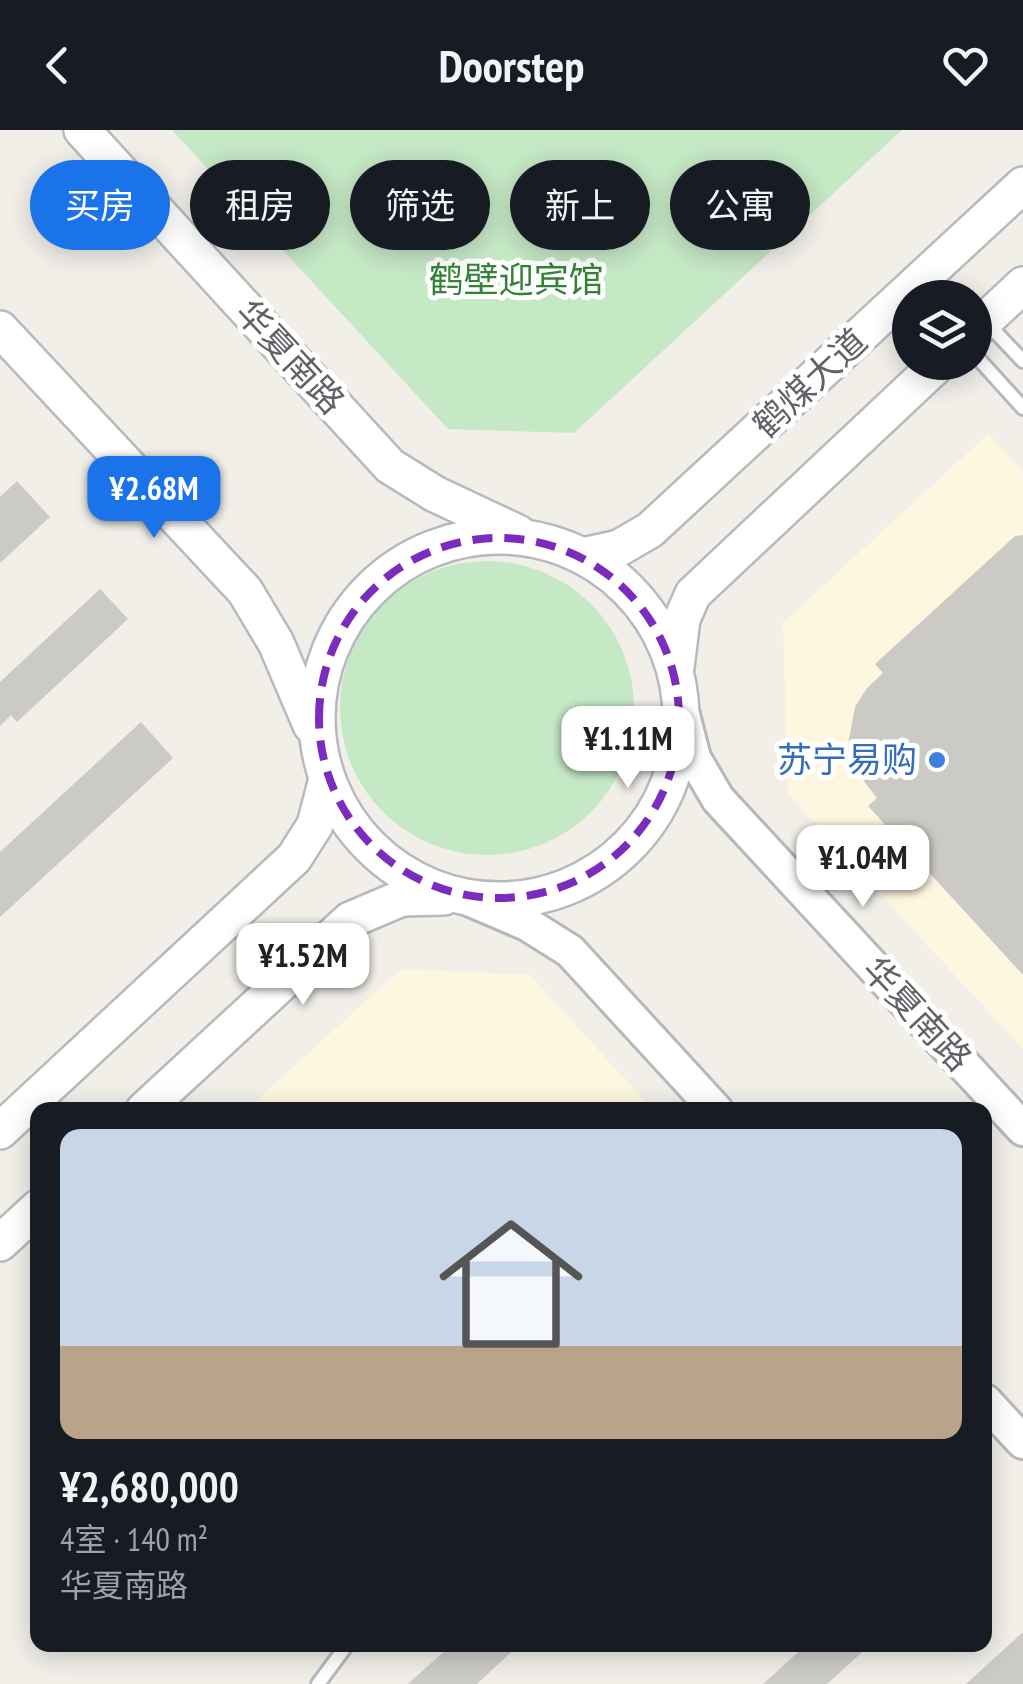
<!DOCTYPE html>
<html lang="zh">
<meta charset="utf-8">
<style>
body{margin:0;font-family:"PT Sans Narrow","Noto Sans SC",sans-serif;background:#20242c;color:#f1f3f6;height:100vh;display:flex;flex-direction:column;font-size:38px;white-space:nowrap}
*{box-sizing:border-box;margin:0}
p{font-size:32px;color:#9ea1a6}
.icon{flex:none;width:55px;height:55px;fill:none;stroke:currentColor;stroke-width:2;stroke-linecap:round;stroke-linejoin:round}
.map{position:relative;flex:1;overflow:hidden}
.drawer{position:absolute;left:30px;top:972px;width:962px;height:550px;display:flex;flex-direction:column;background:#171b24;border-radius:20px;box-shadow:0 5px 25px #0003}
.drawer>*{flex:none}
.banner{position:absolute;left:30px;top:30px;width:965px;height:90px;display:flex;gap:20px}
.buttons{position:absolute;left:892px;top:150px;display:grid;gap:20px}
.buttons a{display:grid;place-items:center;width:100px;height:100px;border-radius:50%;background:#171b24;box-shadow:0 5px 25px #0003;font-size:50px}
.price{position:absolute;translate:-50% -85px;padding:0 22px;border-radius:20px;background:#fff;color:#222;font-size:32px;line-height:65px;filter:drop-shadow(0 2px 5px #0008)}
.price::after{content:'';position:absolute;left:50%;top:60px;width:30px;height:22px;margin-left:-15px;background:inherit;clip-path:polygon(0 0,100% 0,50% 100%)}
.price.selected{background:#1a73e8;color:#fff}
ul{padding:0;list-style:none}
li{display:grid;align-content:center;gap:20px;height:530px;padding:0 30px}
li span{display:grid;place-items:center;height:310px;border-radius:20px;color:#555}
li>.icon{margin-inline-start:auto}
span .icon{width:180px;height:180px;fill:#fffc;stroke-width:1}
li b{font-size:42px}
.tag{padding:0 35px;border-radius:45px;background:#171b24;box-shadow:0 5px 25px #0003;font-size:35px;line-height:90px}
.tag.selected{background:#1a73e8;color:#fff}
header{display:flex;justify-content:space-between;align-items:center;height:130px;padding:0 30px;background:#171b24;font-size:45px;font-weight:800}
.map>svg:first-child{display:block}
</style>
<header><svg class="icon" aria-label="back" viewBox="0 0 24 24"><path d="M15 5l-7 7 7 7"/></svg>Doorstep<svg class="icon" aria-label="heart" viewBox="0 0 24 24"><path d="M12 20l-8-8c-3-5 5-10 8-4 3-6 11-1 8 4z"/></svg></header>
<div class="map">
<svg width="1023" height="1554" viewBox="0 0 1023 1554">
<rect width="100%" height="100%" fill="#f1efe8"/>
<g fill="#fef7e0">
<polygon points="988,304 1023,342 1023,919 788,664 783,493"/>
<polygon points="401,839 530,845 653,980 246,980"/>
</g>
<g fill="#c5e8c5">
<polygon points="172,0 902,0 574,303 448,299"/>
<circle cx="487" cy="578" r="147"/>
</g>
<g fill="#cccac5">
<polygon points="17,351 50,387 0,433 0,367"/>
<polygon points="1023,405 1023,845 868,676 877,668 855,640 847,620 855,577 867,558 883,543 875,534 1015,406"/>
<polygon points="100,459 128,489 17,592 11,585 0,596 0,552"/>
<polygon points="141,592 173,628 0,787 0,722"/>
<polygon points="1023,1502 1023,1554 966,1554"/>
<polygon points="451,1515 519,1515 477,1554 408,1554"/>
<polygon points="806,1515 870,1515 827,1554 763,1554"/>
</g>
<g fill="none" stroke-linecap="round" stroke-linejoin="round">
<g stroke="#b5b8bc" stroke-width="18">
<g id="service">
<polyline points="987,193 1023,231"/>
<polyline points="975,225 1023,278"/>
<polyline points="318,1554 347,1515"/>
</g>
</g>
<g stroke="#b5b8bc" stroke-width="38">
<g id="tertiary">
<polyline points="680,573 694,628 718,669 1023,999"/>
<polyline points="464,767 527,794 570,821 716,980"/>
<polyline points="985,1271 1023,1312"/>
</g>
</g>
<g stroke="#b6babf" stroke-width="40">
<g id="secondary">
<polyline points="82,0 390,336 435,364 518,403"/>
<polyline points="0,199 245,461 276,513 311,595"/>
<polyline points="975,200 1023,155"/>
<circle cx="499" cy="588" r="182"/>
<polyline points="582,426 619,418 650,400 1023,55"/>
<polyline points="676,537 682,489 693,464 940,232"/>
<polyline points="144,980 350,790 402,768 444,767"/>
<polyline points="0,1001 294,728 315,695 327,649"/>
<polyline points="0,1113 38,1078"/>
</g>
</g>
<use href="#service" stroke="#fff" stroke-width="12"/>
<use href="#tertiary" stroke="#fff" stroke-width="32"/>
<use href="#secondary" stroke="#fff" stroke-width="35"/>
</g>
<path fill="none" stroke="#7b2cbf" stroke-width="8" stroke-dasharray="20 12" stroke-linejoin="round" d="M319 588a180 180 0 1 1 360 0a180 180 0 1 1-360 0Z"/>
<circle fill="#3f7fe0" stroke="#fff" stroke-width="4" cx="937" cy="630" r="10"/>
<g text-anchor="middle" stroke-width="10" stroke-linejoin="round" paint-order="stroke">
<g font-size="35" fill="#348238" stroke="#fff">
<text x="516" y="162">鹤壁迎宾馆</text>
</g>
<g font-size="35" fill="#5f6368" stroke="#fff">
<text transform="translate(290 227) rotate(47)" y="12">华夏南路</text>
<text transform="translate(810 253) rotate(-43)" y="12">鹤煤大道</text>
<text transform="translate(917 884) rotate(47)" y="12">华夏南路</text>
</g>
<g font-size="35" fill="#366cbe" stroke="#fff" text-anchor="end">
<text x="917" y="642">苏宁易购</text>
</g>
</g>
</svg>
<div class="buttons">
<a><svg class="icon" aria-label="layers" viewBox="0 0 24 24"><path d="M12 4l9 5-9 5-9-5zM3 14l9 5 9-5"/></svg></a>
</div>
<b class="price selected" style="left:154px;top:411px">¥2.68M</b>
<b class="price" style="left:628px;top:661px">¥1.11M</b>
<b class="price" style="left:863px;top:780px">¥1.04M</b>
<b class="price" style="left:303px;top:878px">¥1.52M</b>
<div class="banner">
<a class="tag selected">买房</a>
<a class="tag">租房</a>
<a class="tag">筛选</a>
<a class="tag">新上</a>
<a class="tag">公寓</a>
</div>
<section class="drawer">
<ul>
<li><span style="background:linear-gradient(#c9d6e8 70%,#b9a48a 0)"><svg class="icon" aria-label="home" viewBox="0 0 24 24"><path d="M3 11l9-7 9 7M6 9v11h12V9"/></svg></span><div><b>¥2,680,000</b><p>4室 · 140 m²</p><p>华夏南路</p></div></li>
</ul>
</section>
</div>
